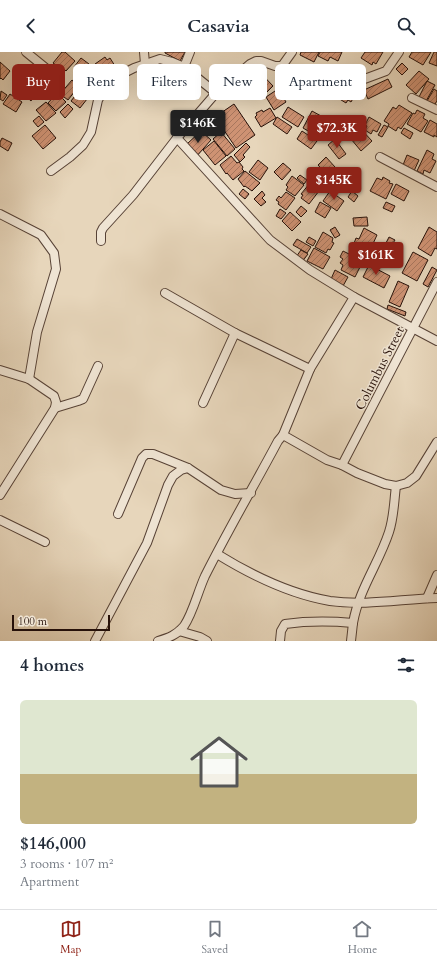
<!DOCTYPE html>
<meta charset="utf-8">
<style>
body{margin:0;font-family:Cardo,serif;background:#f6f6f7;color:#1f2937;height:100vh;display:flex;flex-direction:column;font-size:15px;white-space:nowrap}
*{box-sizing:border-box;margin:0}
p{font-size:13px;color:#747a83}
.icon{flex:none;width:22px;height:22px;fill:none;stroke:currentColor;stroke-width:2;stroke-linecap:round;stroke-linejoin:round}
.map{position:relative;height:589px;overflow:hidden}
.side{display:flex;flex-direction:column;background:#fff;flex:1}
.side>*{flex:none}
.hud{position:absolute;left:12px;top:12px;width:413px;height:36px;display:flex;gap:8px}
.scale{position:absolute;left:12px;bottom:10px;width:98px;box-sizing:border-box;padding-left:4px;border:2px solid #271109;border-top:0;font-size:11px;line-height:14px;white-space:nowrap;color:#271109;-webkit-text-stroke:3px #efe4d3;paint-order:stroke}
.price{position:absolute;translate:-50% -34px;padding:0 9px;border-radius:4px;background:#8f2418;color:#fff;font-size:13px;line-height:26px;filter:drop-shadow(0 1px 2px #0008)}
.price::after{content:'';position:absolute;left:50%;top:24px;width:12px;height:9px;margin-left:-6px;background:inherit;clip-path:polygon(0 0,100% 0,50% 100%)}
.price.on{background:#222;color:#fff}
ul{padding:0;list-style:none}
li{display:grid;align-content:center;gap:8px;height:212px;padding:0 20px}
li span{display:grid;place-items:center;height:124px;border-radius:6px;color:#555}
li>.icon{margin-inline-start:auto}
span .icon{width:72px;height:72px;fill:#fffc;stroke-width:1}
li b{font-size:17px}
h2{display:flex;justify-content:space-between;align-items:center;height:48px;padding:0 20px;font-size:17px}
.chip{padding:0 14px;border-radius:6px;background:#fff;box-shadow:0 4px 16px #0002;font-size:14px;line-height:36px}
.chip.on{background:#8f2418;color:#fff}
header{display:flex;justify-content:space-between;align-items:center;height:52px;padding:0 20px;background:#fff;font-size:18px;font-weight:800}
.dock{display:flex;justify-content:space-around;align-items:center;height:56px;border-top:1px solid #e0e1e3;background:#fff;font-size:11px;color:#747a83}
.dock a{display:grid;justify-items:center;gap:2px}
.dock .on{color:#8f2418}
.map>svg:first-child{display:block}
</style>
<header><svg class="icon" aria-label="back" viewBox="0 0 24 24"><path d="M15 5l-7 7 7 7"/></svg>Casavia<svg class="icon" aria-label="search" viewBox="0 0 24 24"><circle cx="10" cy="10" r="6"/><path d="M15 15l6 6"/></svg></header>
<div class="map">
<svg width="437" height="589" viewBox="0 0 437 589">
<defs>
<pattern id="building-hatch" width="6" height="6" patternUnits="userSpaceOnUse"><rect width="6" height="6" fill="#ce9273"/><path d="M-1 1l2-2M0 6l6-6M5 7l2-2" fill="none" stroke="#a7765d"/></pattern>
</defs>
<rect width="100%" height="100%" fill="#e7d6bb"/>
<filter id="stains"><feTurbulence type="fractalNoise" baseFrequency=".005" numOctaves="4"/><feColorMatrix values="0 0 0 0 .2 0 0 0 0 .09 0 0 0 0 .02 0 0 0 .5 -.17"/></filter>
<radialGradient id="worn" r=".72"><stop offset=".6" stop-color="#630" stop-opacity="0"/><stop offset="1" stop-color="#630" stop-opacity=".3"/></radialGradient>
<g fill="url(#building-hatch)" stroke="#271109">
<polygon points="62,0 65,0 75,9 66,19 59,13 57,14 53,11"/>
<polygon points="165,0 185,0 180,9 165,1"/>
<polygon points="301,0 319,0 314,10 300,3"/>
<polygon points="320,0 342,0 338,9 330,5 328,9 318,4"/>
<polygon points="365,0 383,0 376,12 373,10 372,13 361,6"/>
<polygon points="412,0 431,0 423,13 409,5"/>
<polygon points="434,0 437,0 437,14 429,11"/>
<polygon points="105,5 107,8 110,6 115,14 113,15 116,18 104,26 95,12"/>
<polygon points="81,6 89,12 83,21 74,15"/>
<polygon points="0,10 10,19 3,28 1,26 0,27"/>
<polygon points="402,11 408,17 402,23 396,17"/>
<polygon points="39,13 56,28 47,38 30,24"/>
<polygon points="91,14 98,21 88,32 81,25"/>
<polygon points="255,15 273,34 264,43 246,24"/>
<polygon points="325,17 344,27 339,37 320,27"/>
<polygon points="419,19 429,27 416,42 406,33"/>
<polygon points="26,25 40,36 31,49 17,36"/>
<polygon points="94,27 99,32 93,38 88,33"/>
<polygon points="388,27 392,35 368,47 364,38"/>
<polygon points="72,28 79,34 68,48 60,42"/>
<polygon points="348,29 359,36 351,50 348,48 346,51 338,46"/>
<polygon points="427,29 435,33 425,51 418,47"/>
<polygon points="82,35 91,42 80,56 71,49"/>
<polygon points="278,37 286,50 274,58 266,45"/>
<polygon points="434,37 437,39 437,49 435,52 427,49"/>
<polygon points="1,39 7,43 3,49 0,47"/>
<polygon points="57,41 66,50 56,59 48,51"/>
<polygon points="10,42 22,50 16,60 3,52"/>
<polygon points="46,50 56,61 46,69 36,58"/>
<polygon points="68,52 73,57 65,66 60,60"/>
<polygon points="234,52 255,83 236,96 215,65"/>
<polygon points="399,53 412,61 401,77 398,75 396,79 388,74 389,72 384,69 393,55 396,57"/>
<polygon points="288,55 304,65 298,75 282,65"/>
<polygon points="270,56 276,66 261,75 255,65 257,63 256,61 262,58 263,60"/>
<polygon points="417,58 425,62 423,66 428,69 421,80 407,72 413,61 415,62"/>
<polygon points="312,59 330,69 320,86 303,76"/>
<polygon points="39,64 44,70 38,75 33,69"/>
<polygon points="277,65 292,75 287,82 273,72"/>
<polygon points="369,65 381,72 377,80 373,78 371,82 365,78 367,74 365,73"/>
<polygon points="430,68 437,72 437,85 434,83 434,85 424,80"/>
<polygon points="211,69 219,78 213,84 205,74"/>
<polygon points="45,73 56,86 43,97 32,84"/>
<polygon points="384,73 388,75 382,85 378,83"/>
<polygon points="359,75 372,89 361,99 351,87 352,87 349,84"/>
<polygon points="404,76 413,81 410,87 401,81"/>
<polygon points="201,79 211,88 196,105 186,96 189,93 187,92"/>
<polygon points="302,79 317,89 311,97 297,87"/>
<polygon points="221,80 235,97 227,104 213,87"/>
<polygon points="2,86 12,91 8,99 0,94 0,90"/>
<polygon points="335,87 346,102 339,107 328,93"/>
<polygon points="214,89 226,104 215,113 203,98"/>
<polygon points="246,91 250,95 243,103 245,105 240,110 234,103"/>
<polygon points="427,98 434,102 432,107 436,109 430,121 424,118 423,122 417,119"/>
<polygon points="407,103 419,108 414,119 403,113"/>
<polygon points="231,104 237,111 239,110 243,115 242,117 244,119 233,128 227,121 226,122 220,113"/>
<polygon points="326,105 335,115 332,118 333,120 328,124 318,113"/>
<polygon points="258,108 268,116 260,128 249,120"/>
<polygon points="283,111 291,118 282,128 274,120"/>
<polygon points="245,119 260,131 252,139 245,134 244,135 238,127"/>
<polygon points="300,123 307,128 304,132 297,126"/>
<polygon points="292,124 304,133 295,144 286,138 288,135 286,133"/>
<polygon points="383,125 390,129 389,131 393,132 386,147 370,139 377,126 382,128"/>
<polygon points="310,131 319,139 309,152 301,146 303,143 301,142"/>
<polygon points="396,132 409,139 404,149 391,142"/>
<polygon points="243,137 249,142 245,147 239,142"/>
<polygon points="262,139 265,143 262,146 266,150 261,154 254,147"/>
<polygon points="330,139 344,149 337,159 323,149"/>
<polygon points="352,139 358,144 354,150 348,145"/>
<polygon points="286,140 295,146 286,158 278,152 279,150 276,148 279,144 281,146"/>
<polygon points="320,150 331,156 325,166 315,160"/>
<polygon points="386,150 395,154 392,160 383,156"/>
<polygon points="301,154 307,159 301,165 296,160"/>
<polygon points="280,157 286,161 281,167 276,164"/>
<polygon points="290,160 301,170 292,179 282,169"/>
<polygon points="367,165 368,174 354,174 353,166"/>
<polygon points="335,175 340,183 335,186 330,178"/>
<polygon points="429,175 437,180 437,197 435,196 431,204 418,196"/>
<polygon points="364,176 377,183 366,207 352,200 354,195 353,194 356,186 359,187"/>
<polygon points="323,180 333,186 332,190 334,191 330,198 328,197 326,201 315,195"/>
<polygon points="309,185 316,189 313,194 306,190"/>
<polygon points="389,185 395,188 390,196 385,193"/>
<polygon points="297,187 311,195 307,201 293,193"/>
<polygon points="314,196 330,205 323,217 307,209"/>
<polygon points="301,198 308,202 302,210 296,205"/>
<polygon points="343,199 363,209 355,225 341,218 343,213 340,211 343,207 340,205"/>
<polygon points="413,200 428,208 417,229 402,221"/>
<polygon points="369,213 390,224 384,236 363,225"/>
<polygon points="432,215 437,218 428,235 423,232"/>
<polygon points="335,218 348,225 343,234 331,227"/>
<polygon points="398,229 409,234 400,255 389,250"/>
<polygon points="388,253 406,260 405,264 387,257"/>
</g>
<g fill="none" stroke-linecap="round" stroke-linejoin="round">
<g stroke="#574236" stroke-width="10">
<g id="street">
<polyline points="26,0 58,26"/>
<polyline points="144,0 145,12"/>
<polyline points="184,15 190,0"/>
<polyline points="359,29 386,19 399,0"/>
<polyline points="412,46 437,58"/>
<polyline points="177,86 270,188 310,218 354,245 437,289"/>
<polyline points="380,105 437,135"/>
<polyline points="51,119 70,105 83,93 91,80 98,48 104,37 114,26 134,16 160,7 172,10 184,15 216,41"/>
<polyline points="0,162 41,183 54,201 56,217 37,280 29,327"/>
<polyline points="101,189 101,180 103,176 133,143 177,86 216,41 250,12 256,9 261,9 275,14 282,14 292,0"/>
<polyline points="165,241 235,281 310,317"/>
<polyline points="0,318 29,327 54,344 56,350 55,356 0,443"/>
<polyline points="203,351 235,281"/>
<polyline points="55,356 78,349 83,347 98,314"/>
<polyline points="283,383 327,408 342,413 357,421 385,432 396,434 407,431 416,424 437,390"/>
<polyline points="342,413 437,230"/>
<polyline points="118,462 142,406 146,402 153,402 188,416 221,438 235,442 251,441"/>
<polyline points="0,468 45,490"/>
<path d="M217 502C251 523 289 542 330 549 365 554 402 547 437 546"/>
<polyline points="427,546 437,523"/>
<polyline points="179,579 200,585 207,589"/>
<polyline points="95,589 147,491 168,433 173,424 181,418 188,416"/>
<path d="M158 589C168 586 177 583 184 574 193 561 198 539 205 524 228 478 254 434 278 389L283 383 310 317 354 245"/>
<path d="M280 589 281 579 285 572C307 569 330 569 353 571 359 537 379 511 389 480 394 465 394 449 396 434"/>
<polyline points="351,589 353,571"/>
</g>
</g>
<use href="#street" stroke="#efe4d3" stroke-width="8"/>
</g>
<g text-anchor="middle" stroke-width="3" stroke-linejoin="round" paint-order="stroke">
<g font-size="13" fill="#271109" stroke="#efe4d3">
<text transform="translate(379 316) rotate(-63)" y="5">Columbus Street</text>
</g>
</g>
<rect width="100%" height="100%" filter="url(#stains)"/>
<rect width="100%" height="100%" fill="url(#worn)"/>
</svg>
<div class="scale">100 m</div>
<b class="price on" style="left:198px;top:92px">$146K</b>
<b class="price" style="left:337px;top:97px">$72.3K</b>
<b class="price" style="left:334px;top:149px">$145K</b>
<b class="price" style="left:376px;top:224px">$161K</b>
<div class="hud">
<a class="chip on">Buy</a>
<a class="chip">Rent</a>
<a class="chip">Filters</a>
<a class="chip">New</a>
<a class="chip">Apartment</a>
</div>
</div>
<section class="side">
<h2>4 homes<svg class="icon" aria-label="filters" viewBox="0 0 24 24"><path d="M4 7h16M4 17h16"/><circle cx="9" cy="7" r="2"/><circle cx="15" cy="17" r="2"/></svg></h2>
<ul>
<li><span style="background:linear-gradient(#dfe7d0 60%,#c2b280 0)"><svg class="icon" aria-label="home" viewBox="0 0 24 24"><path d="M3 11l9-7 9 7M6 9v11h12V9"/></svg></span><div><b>$146,000</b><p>3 rooms · 107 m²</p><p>Apartment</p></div></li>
</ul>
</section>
<nav class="dock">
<a class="on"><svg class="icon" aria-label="map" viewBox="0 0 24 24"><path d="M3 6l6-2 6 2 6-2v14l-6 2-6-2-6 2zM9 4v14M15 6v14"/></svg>Map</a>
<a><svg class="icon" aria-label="saved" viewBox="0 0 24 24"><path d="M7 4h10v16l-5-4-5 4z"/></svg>Saved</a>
<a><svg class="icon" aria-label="home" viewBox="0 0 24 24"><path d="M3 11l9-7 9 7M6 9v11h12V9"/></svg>Home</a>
</nav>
